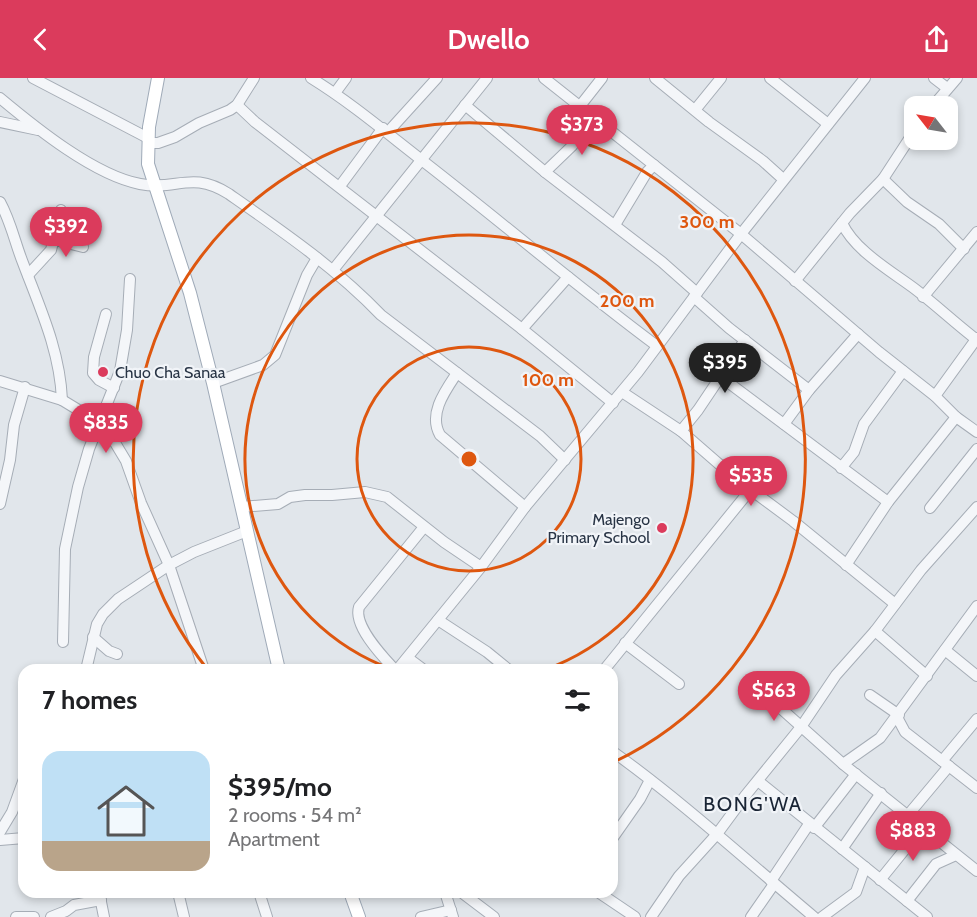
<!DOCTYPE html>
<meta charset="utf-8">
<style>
body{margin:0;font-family:Cabin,sans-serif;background:#f6f6f6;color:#202124;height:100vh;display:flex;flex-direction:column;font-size:22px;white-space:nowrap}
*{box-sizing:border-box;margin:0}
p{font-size:20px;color:#757577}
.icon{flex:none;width:33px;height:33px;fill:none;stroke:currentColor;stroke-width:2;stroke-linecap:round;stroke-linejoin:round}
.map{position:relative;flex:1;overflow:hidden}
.side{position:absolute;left:18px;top:586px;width:600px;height:234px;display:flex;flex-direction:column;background:#fff;border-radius:18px;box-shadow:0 3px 9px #0003}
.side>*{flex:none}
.needle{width:39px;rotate:301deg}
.fabs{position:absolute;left:904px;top:18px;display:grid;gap:12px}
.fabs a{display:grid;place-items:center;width:54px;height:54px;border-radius:12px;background:#fff;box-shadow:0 3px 9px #0003;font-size:30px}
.price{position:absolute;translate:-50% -51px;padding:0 14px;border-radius:21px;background:#db3b5c;color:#fff;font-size:20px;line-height:39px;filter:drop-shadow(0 2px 3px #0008)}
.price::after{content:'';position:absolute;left:50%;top:36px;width:18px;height:14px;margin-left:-9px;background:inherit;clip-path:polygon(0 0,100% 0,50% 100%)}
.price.on{background:#222;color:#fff}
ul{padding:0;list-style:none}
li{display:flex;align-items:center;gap:18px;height:150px;padding:0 24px}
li+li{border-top:2px solid #e0e0e0}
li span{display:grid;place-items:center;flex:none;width:168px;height:120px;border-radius:18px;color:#555}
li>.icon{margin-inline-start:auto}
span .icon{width:72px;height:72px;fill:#fffc;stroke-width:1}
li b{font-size:26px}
h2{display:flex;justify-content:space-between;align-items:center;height:72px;padding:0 24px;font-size:26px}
header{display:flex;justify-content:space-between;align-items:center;height:78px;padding:0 24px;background:#db3b5c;color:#fff;font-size:27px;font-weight:800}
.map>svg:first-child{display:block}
</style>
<header><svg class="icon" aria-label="back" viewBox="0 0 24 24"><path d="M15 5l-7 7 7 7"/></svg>Dwello<svg class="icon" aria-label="share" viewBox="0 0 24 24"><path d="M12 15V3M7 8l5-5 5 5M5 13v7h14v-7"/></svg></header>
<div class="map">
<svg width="977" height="839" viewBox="0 0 977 839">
<rect width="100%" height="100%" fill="#e1e6eb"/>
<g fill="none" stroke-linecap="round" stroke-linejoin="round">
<g stroke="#a6adb6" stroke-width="12">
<g id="minor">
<polyline points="33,0 148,60"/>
<path d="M311 0C353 26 389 57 428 87 505 147 579 210 657 268"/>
<polyline points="544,0 741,156 879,274 935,318 956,339 977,354"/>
<polyline points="655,0 709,44 763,83 783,101"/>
<polyline points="770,0 828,46"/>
<polyline points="934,0 947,10"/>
<polyline points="335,15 346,0"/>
<path d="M0 20C36 50 94 97 140 106 177 113 191 92 229 116 282 153 336 190 381 237L540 358 565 382"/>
<polyline points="237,27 255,44 522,251 613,325"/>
<polyline points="465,27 545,94 662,184 697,215"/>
<polyline points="580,28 602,0"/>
<polyline points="933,28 957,0"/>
<polyline points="695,32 721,0"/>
<polyline points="0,44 38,52"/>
<polyline points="388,54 437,0"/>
<polyline points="148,65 158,65 175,59 199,45 230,32 237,27 254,0"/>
<polyline points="545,94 572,68 592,38"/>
<polyline points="883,101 907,124 939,146 964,171"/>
<polyline points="340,108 383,50"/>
<path d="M0 124C11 144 15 165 23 185 40 230 60 273 62 322"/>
<path d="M842 145C855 173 891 193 915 211 936 227 956 246 977 262"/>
<polyline points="615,147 647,94 654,87"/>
<polyline points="55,162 83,169"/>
<polyline points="333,192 487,0"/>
<polyline points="28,197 51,172 61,132"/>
<polyline points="795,203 850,135 883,101 915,52"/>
<polyline points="694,219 729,250 809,312"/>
<polyline points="923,219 977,154"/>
<polyline points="106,236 94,279 93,295 99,302 114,310"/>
<polyline points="522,251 568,199"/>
<path d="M457 295C445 313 428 336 440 357L525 429"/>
<polyline points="721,299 888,424"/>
<polyline points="0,303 62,322 90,339 114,363 126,383 141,425 169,487 204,592"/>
<polyline points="213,305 263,287 275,277 307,197 317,180"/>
<polyline points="622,314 681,353 735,400 793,443 895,526"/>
<polyline points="935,318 977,260"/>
<polyline points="784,346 809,312 858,256"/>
<polyline points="681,353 698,332 745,262"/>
<polyline points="841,390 854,374 864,346 903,293"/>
<polyline points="0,426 10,382 14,347 25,309"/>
<polyline points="241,429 278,426 290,419 305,417 332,417 365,414 387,419 444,464 481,489"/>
<polyline points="930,430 977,371"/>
<polyline points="846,487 888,424 956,339"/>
<polyline points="438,542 487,574 509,592"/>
<polyline points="875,553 927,598"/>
<polyline points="93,559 109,573 117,576"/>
<polyline points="63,564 65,471 78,409 89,371 120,293 127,252 130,201"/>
<polyline points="625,565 679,606"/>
<polyline points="945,572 977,598"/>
<polyline points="408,580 424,592"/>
<polyline points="86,592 97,546 103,536 118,521 169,487 194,474 247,453"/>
<path d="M395 592C383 579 353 548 359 529L424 449"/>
<polyline points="397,592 481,489 525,429 638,294 741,156 865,0"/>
<polyline points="604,592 751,411"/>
<polyline points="870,617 899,637"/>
<polyline points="767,618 843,686 977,793"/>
<polyline points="897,639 905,654 977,710"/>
<path d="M612 673C683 724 747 783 814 839"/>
<polyline points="942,683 977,641"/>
<polyline points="843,686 880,660 977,528"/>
<polyline points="758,703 927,839"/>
<polyline points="908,737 949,688"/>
<polyline points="814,750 856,696"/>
<polyline points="0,754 12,734 24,701"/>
<polyline points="612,761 640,721 650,702"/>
<polyline points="0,762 24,760"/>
<polyline points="842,771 881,715"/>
<polyline points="880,802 923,749"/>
<polyline points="771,803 809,746"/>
<polyline points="99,814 104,839"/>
<polyline points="178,814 184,839"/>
<polyline points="259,814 267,839"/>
<polyline points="445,814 453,839"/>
<polyline points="461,814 494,839"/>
<polyline points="598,814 635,839"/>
<polyline points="907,823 936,786 956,777"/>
<polyline points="16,839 34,839"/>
<polyline points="51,839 66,833 74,827 101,822"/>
<polyline points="421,839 451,832"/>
<polyline points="651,839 679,798 717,756 745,718 801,649 836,597 875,553 921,492 977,429"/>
<polyline points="751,839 774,806"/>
<polyline points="822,839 856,814 865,789"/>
</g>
</g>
<g stroke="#9faab8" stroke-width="14">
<g id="major">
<polyline points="158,0 149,49 148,86 190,215 213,305 279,592"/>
<polyline points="350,814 359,839"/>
</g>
</g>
<use href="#minor" stroke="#f4f6f9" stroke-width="10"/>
<use href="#major" stroke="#fff" stroke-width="12"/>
</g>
<g fill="none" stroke="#de570f" stroke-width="3">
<circle cx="469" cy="381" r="112"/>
<path d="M394 592A224 224 0 1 1 544 592"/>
<path d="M208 592A336 336 0 1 1 614 684"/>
</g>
<g fill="#db3b5c" stroke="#f1f4f8" stroke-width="2">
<circle cx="103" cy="294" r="6"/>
<circle cx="662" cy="450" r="6"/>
</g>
<g text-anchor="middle" stroke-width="4.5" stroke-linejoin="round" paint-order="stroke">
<g font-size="16" fill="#283445" stroke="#f1f4f8" text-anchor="start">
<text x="115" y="300">Chuo Cha Sanaa</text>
<text x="650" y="447" text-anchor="end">Majengo<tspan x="650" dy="18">Primary School</tspan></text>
</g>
<g font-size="20" letter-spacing="1.5" fill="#1a2535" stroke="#f1f4f8">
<text x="753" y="733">BONG'WA</text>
</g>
</g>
<circle cx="469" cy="381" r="9" fill="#de570f" stroke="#f1f4f8" stroke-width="3"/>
<g font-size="18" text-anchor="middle" font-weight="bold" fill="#de570f" stroke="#f1f4f8" stroke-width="4.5" stroke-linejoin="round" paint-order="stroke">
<text x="707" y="150">300 m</text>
<text x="627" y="229">200 m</text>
<text x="548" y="308">100 m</text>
</g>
</svg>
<div class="fabs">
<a><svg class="needle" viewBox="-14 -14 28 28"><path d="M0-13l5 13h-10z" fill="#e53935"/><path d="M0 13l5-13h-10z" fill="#757577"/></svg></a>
</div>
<b class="price" style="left:582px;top:78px">$373</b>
<b class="price" style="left:66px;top:180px">$392</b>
<b class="price on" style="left:725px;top:316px">$395</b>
<b class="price" style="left:106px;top:376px">$835</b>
<b class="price" style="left:751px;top:429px">$535</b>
<b class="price" style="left:774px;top:644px">$563</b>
<b class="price" style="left:913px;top:784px">$883</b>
<section class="side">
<h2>7 homes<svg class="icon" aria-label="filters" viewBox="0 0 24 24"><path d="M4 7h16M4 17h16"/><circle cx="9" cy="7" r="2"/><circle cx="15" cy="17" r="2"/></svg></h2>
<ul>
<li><span style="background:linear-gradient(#bfe0f5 75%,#b9a48a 0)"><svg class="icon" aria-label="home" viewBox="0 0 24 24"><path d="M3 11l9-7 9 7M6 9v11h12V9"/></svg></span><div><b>$395/mo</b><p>2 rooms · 54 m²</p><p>Apartment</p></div></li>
</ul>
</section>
</div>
